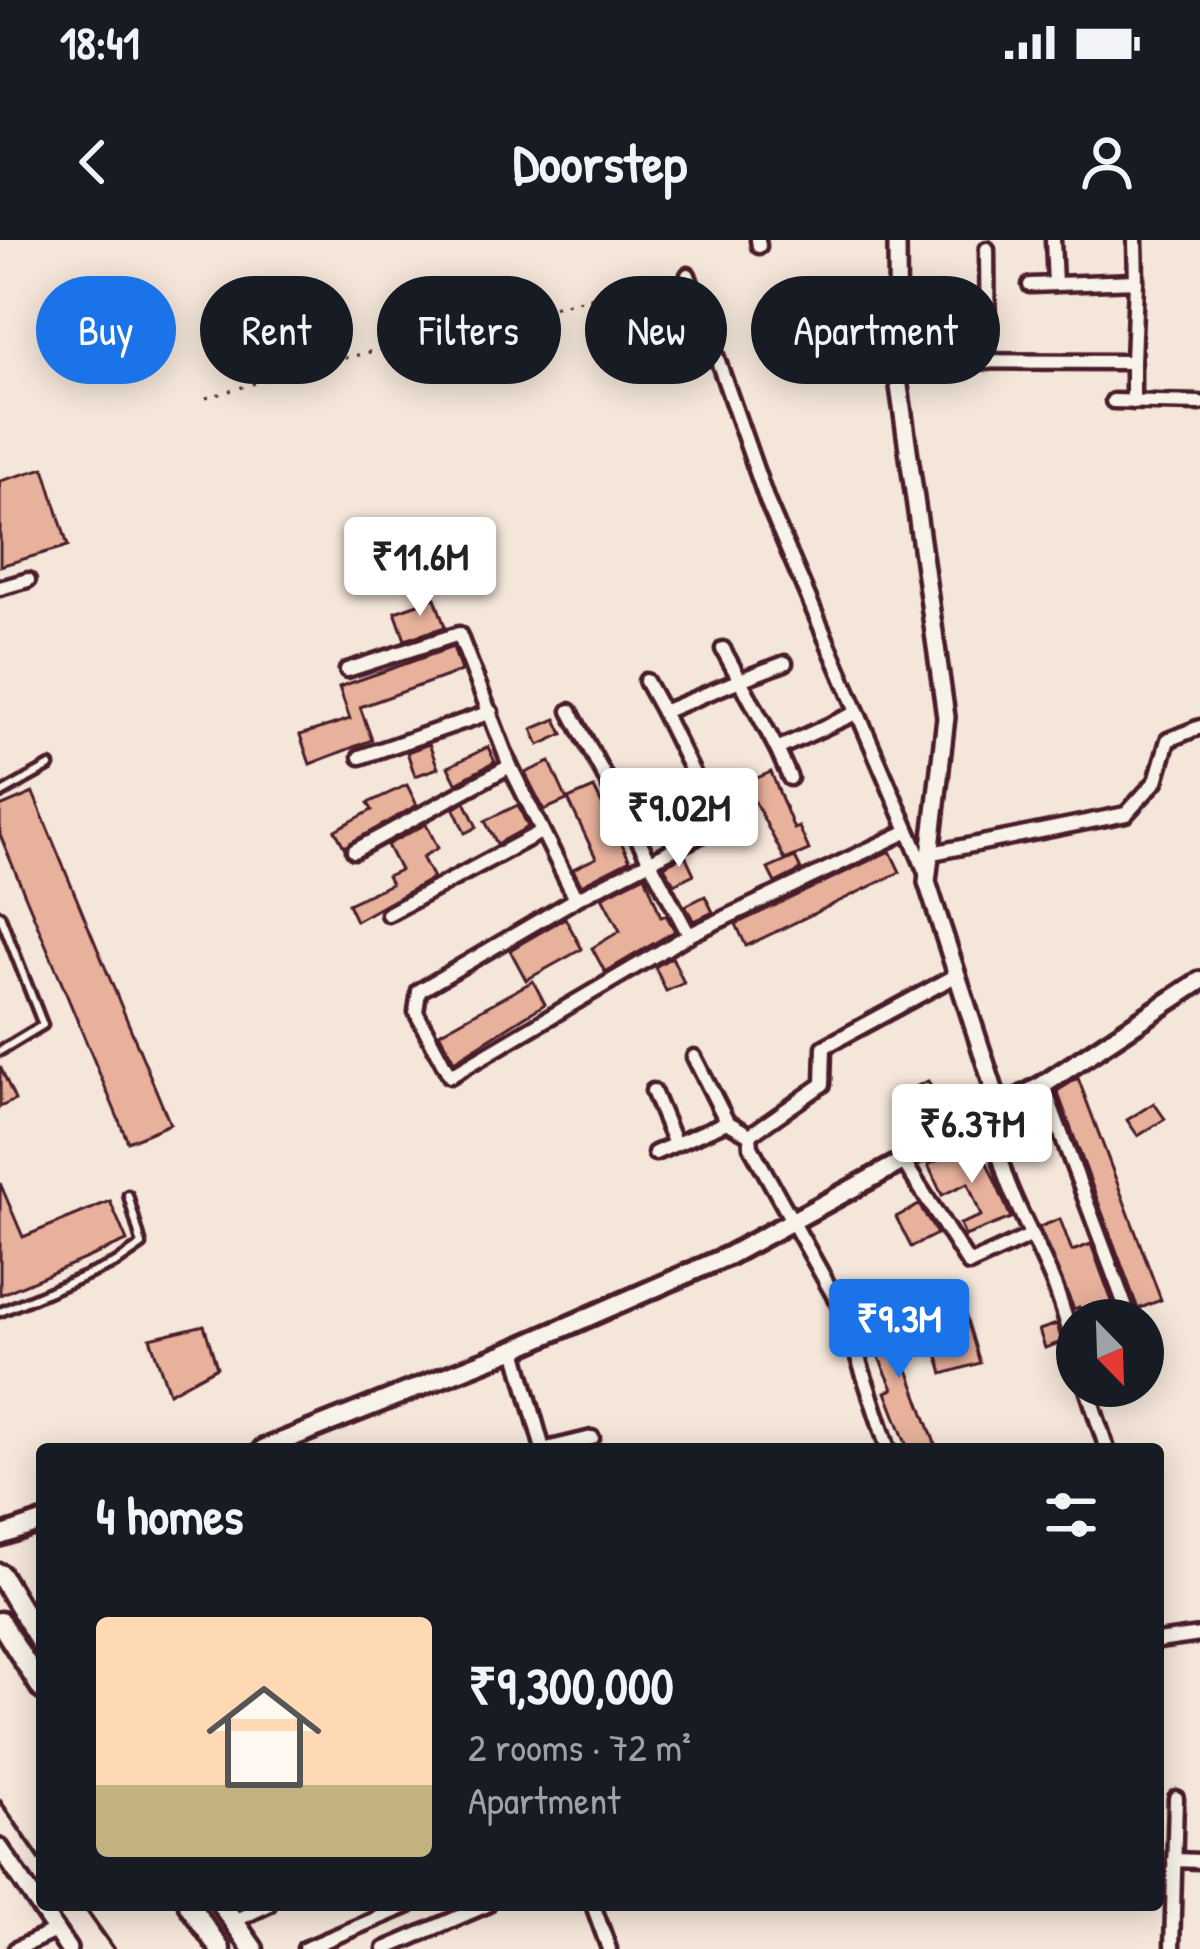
<!DOCTYPE html>
<meta charset="utf-8">
<style>
body{margin:0;font-family:"Patrick Hand",sans-serif;background:#20242c;color:#f1f3f6;height:100vh;display:flex;flex-direction:column;font-size:45px;white-space:nowrap}
*{box-sizing:border-box;margin:0}
p{font-size:39px;color:#9ea1a6}
.icon{flex:none;width:66px;height:66px;fill:none;stroke:currentColor;stroke-width:2;stroke-linecap:round;stroke-linejoin:round}
.map{position:relative;flex:1;overflow:hidden}
.sheet{position:absolute;left:36px;top:1203px;width:1128px;height:468px;display:flex;flex-direction:column;background:#171b24;border-radius:12px;box-shadow:0 6px 30px #0003}
.sheet>*{flex:none}
.top-card{position:absolute;left:36px;top:36px;width:1128px;height:108px;display:flex;gap:24px}
.needle{width:78px;rotate:157deg}
.fabs{position:absolute;left:1056px;top:1059px;display:grid;gap:24px}
.fabs a{display:grid;place-items:center;width:108px;height:108px;border-radius:50%;background:#171b24;box-shadow:0 6px 30px #0003;font-size:60px}
.price{position:absolute;translate:-50% -102px;padding:0 27px;border-radius:12px;background:#fff;color:#222;font-size:39px;line-height:78px;filter:drop-shadow(0 3px 6px #0008)}
.price::after{content:'';position:absolute;left:50%;top:72px;width:36px;height:27px;margin-left:-18px;background:inherit;clip-path:polygon(0 0,100% 0,50% 100%)}
.price.selected{background:#1a73e8;color:#fff}
ul{padding:0;list-style:none}
li{display:flex;align-items:center;gap:36px;height:300px;padding:0 60px}
li+li{border-top:3px solid #363941}
li span{display:grid;place-items:center;flex:none;width:336px;height:240px;border-radius:12px;color:#555}
li>.icon{margin-inline-start:auto}
span .icon{width:144px;height:144px;fill:#fffc;stroke-width:1}
li b{font-size:51px}
h2{display:flex;justify-content:space-between;align-items:center;height:144px;padding:0 60px;font-size:51px}
.chip{padding:0 42px;border-radius:54px;background:#171b24;box-shadow:0 6px 30px #0003;font-size:42px;line-height:108px}
.chip.selected{background:#1a73e8;color:#fff}
.status{display:flex;justify-content:space-between;align-items:center;height:84px;padding:0 60px;background:#171b24;direction:ltr}
.status svg{height:33px;fill:currentColor}
header{display:flex;justify-content:space-between;align-items:center;height:156px;padding:0 60px;background:#171b24;font-size:54px;font-weight:700}
.map>svg:first-child{display:block}
</style>
<div class="status"><b>18:41</b><svg viewBox="0 0 49 12"><path d="M0 12V9h3v3zM5 12V6h3v6zM10 12V3h3v9zM15 12V0h3v12zM26 1h20v11H26zM47 4h2v5h-2z"/></svg></div>
<header><svg class="icon" aria-label="back" viewBox="0 0 24 24"><path d="M15 5l-7 7 7 7"/></svg>Doorstep<svg class="icon" aria-label="person" viewBox="0 0 24 24"><circle cx="12" cy="8" r="4"/><path d="M4 21q1-7 8-7t8 7"/></svg></header>
<div class="map">
<svg width="1200" height="1709" viewBox="0 0 1200 1709">
<rect width="100%" height="100%" fill="#f4e6d9"/>
<filter id="ink" filterUnits="userSpaceOnUse"><feTurbulence type="fractalNoise" baseFrequency=".00833" numOctaves="2"/><feDisplacementMap in="SourceGraphic" scale="24" xChannelSelector="R" yChannelSelector="G"/><feConvolveMatrix kernelMatrix="1 2 1 2 8 2 1 2 1" color-interpolation-filters="sRGB"/></filter>
<g filter="url(#ink)">
<g fill="#e7b19b" stroke="#4a1f2b" stroke-width="3">
<polygon points="44,228 68,306 0,326 0,241"/>
<polygon points="435,358 445,387 405,400 395,372"/>
<polygon points="453,407 461,431 360,467 372,500 310,524 300,495 350,479 339,447"/>
<polygon points="556,479 563,494 539,505 532,489"/>
<polygon points="429,504 438,528 415,536 407,512"/>
<polygon points="488,507 495,522 456,543 448,527"/>
<polygon points="550,522 567,560 544,570 525,533"/>
<polygon points="771,532 794,589 799,587 809,610 785,620 755,562 725,575 716,556"/>
<polygon points="407,545 417,565 344,607 335,590 372,570 368,563"/>
<polygon points="594,548 630,620 581,645 573,629 596,618 568,559"/>
<polygon points="33,553 170,884 128,902 0,595 0,567"/>
<polygon points="465,562 477,587 465,593 454,569"/>
<polygon points="518,565 528,587 497,604 485,581"/>
<polygon points="426,584 438,608 422,617 433,638 356,681 348,664 391,644 387,636 400,630 387,605"/>
<polygon points="890,611 900,632 746,706 736,684"/>
<polygon points="685,615 694,634 674,644 664,626"/>
<polygon points="795,617 801,630 775,643 768,629"/>
<polygon points="645,635 661,677 666,675 675,691 605,732 592,708 620,691 602,657"/>
<polygon points="705,656 713,672 694,681 685,666"/>
<polygon points="565,678 582,709 526,740 510,710"/>
<polygon points="672,717 684,743 666,751 655,727"/>
<polygon points="533,741 545,764 454,821 439,793"/>
<polygon points="0,826 15,860 0,867"/>
<polygon points="1078,838 1161,1060 1138,1069 1057,851"/>
<polygon points="928,841 942,868 924,876 911,849"/>
<polygon points="1154,863 1165,879 1138,896 1127,880"/>
<polygon points="1039,864 1048,890 1016,903 1006,879"/>
<polygon points="978,902 1011,978 965,996 960,984 981,976 968,943 942,955 928,925"/>
<polygon points="0,943 23,997 110,961 127,1001 0,1055"/>
<polygon points="919,965 937,994 911,1007 896,977"/>
<polygon points="1060,979 1072,1011 1091,1004 1118,1078 1085,1080 1079,1067 1074,1069 1039,987"/>
<polygon points="960,1057 980,1123 943,1134 935,1107 943,1104 932,1065"/>
<polygon points="886,1065 911,1138 937,1209 908,1209 886,1152 893,1149 860,1075"/>
<polygon points="1057,1084 1062,1102 1045,1108 1039,1090"/>
<polygon points="204,1085 217,1127 169,1153 150,1098"/>
</g>
<g fill="none" stroke-linecap="round" stroke-linejoin="round">
<g stroke="#4a1f2b" stroke-width="15">
<g id="service">
<polyline points="0,554 50,526"/>
<polyline points="0,675 43,785 0,811"/>
<polyline points="0,1072 116,1023 142,1005 128,955"/>
</g>
</g>
<g stroke="#4a1f2b" stroke-width="21">
<g id="minor">
<polyline points="758,0 759,6"/>
<polyline points="1053,0 1055,44"/>
<polyline points="1135,0 1136,41"/>
<polyline points="987,9 988,122"/>
<polyline points="688,35 767,261 927,635"/>
<polyline points="898,121 1133,122 1136,41 1030,45"/>
<polyline points="1113,161 1200,163"/>
<polyline points="1133,162 1133,122"/>
<polyline points="0,348 28,340"/>
<polyline points="785,423 740,440 777,509 856,473"/>
<polyline points="347,430 459,394 510,526 576,659 719,586 663,472 740,440 723,409"/>
<polyline points="646,441 663,472"/>
<polyline points="570,471 689,695"/>
<polyline points="777,509 790,538"/>
<polyline points="360,517 491,472"/>
<polyline points="354,611 510,526"/>
<polyline points="932,613 1126,574 1156,541 1168,500 1200,487"/>
<polyline points="576,659 419,751 416,772 450,836 689,695 908,591"/>
<polyline points="388,674 541,592"/>
<polyline points="694,817 727,882 750,895"/>
<polyline points="1043,845 1129,1076"/>
<polyline points="653,851 675,904"/>
<path d="M993 872C997 942 1025 975 1051 1037 1062 1062 1069 1090 1077 1117"/>
<polyline points="655,913 727,882"/>
<polyline points="903,921 969,1024 1030,996"/>
<polyline points="515,1109 543,1209"/>
<polyline points="1086,1146 1107,1209"/>
<polyline points="547,1209 592,1198"/>
<polyline points="888,1209 843,1072 751,907 750,895 823,844 824,807 957,735"/>
<polyline points="1158,1401 1200,1395"/>
<polyline points="1174,1620 1200,1621"/>
<polyline points="593,1665 609,1709"/>
<polyline points="234,1681 268,1665"/>
<polyline points="16,1709 55,1691"/>
<polyline points="305,1709 409,1665"/>
<polyline points="385,1709 487,1665"/>
<polyline points="1172,1709 1176,1558"/>
</g>
</g>
<g stroke="#4a1f2b" stroke-width="24">
<g id="tertiary">
<polyline points="897,0 898,139 946,477 927,642 1000,868"/>
<polyline points="0,1608 68,1709"/>
</g>
</g>
<g stroke="#4a1f2b" stroke-width="26">
<g id="secondary">
<polyline points="263,1209 515,1109 728,1016 1043,845 1200,741"/>
<polyline points="0,1296 42,1282"/>
</g>
</g>
<g stroke="#4a1f2b" stroke-width="27">
<g id="primary">
<polyline points="0,1334 42,1404"/>
<polyline points="0,1382 42,1449"/>
<polyline points="189,1665 220,1709"/>
<polyline points="222,1665 253,1709"/>
</g>
</g>
<polyline stroke="#4a1f2b" stroke-width="3" stroke-dasharray="3 9" stroke-linecap="butt" points="206,158 305,128 674,37"/>
<use href="#service" stroke="#f7f3e8" stroke-width="6"/>
<use href="#minor" stroke="#f7f3e8" stroke-width="12"/>
<use href="#tertiary" stroke="#f7f3e8" stroke-width="15"/>
<use href="#secondary" stroke="#f7f3e8" stroke-width="16"/>
<use href="#primary" stroke="#f7f3e8" stroke-width="18"/>
<g stroke="#4a1f2b" stroke-width="4.5">
<polyline points="0,1561 42,1622"/>
<polyline points="83,1665 114,1709"/>
</g>
</g>
</g>
</svg>
<div class="fabs">
<a><svg class="needle" viewBox="-14 -14 28 28"><path d="M0-13l5 13h-10z" fill="#e53935"/><path d="M0 13l5-13h-10z" fill="#9ea1a6"/></svg></a>
</div>
<b class="price" style="left:420px;top:379px">₹11.6M</b>
<b class="price" style="left:679px;top:630px">₹9.02M</b>
<b class="price" style="left:972px;top:946px">₹6.37M</b>
<b class="price selected" style="left:899px;top:1141px">₹9.3M</b>
<div class="top-card">
<a class="chip selected">Buy</a>
<a class="chip">Rent</a>
<a class="chip">Filters</a>
<a class="chip">New</a>
<a class="chip">Apartment</a>
</div>
<section class="sheet">
<h2>4 homes<svg class="icon" aria-label="filters" viewBox="0 0 24 24"><path d="M4 7h16M4 17h16"/><circle cx="9" cy="7" r="2"/><circle cx="15" cy="17" r="2"/></svg></h2>
<ul>
<li><span style="background:linear-gradient(#ffd9b3 70%,#c2b280 0)"><svg class="icon" aria-label="home" viewBox="0 0 24 24"><path d="M3 11l9-7 9 7M6 9v11h12V9"/></svg></span><div><b>₹9,300,000</b><p>2 rooms · 72 m²</p><p>Apartment</p></div></li>
</ul>
</section>
</div>
